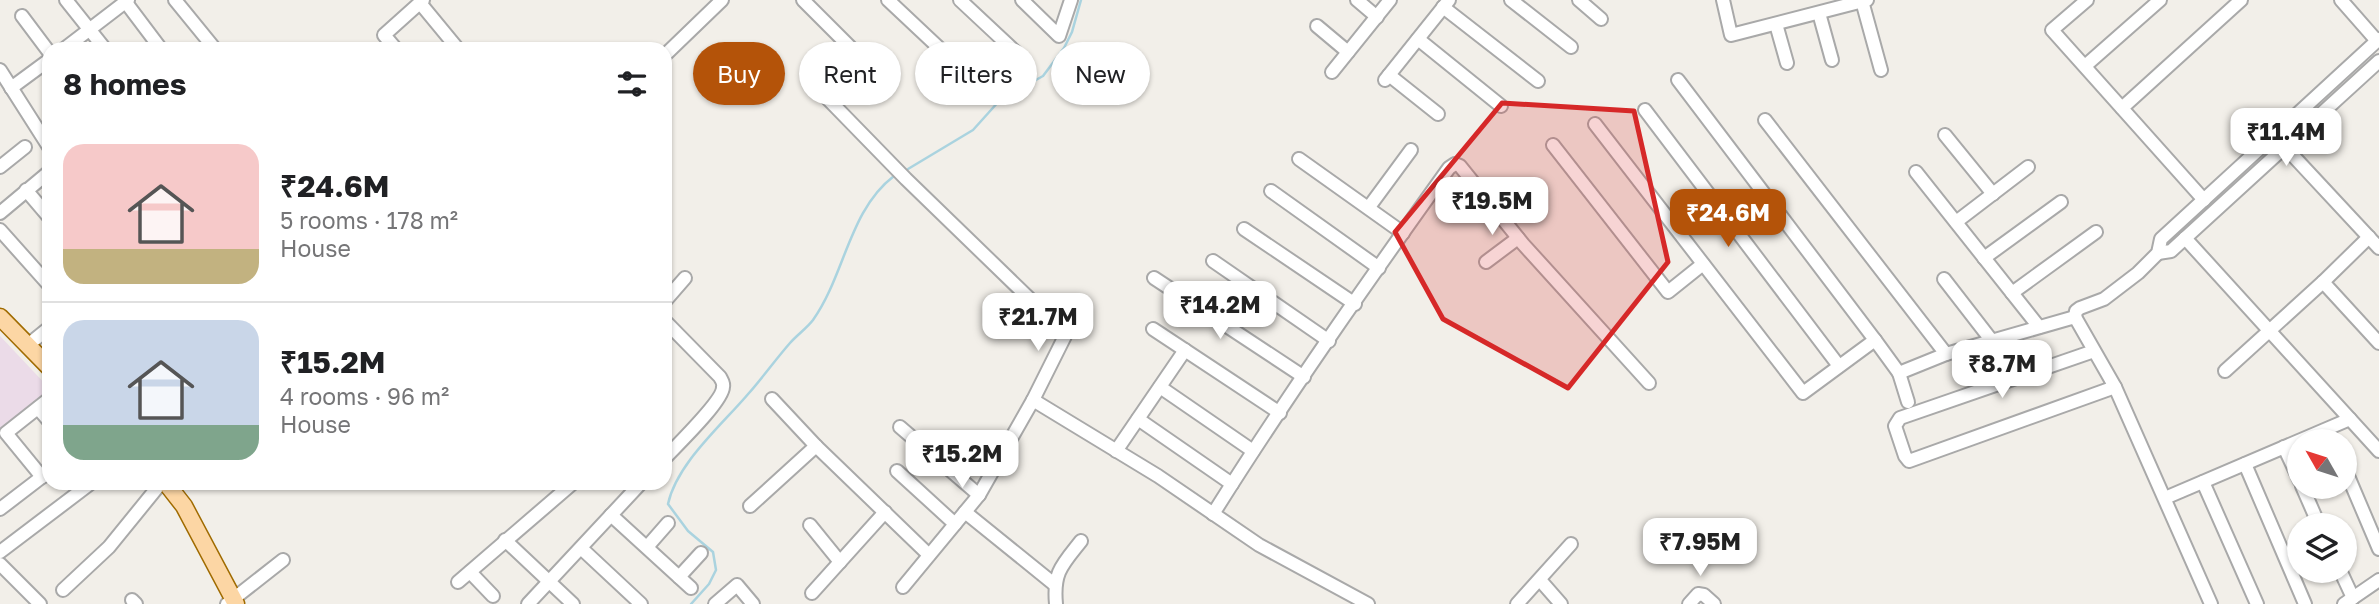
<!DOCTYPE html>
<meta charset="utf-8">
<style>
body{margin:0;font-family:"Golos Text",sans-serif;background:#f2f2f2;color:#202124;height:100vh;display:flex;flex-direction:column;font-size:26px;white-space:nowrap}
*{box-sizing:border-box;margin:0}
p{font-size:23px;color:#757577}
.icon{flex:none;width:38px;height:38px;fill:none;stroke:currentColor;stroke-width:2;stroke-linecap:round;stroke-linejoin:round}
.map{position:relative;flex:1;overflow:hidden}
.sheet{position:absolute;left:42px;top:42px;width:630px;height:448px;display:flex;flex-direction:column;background:#fff;border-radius:21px;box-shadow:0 2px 5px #0004}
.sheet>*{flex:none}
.hud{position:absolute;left:693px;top:42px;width:665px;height:63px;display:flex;gap:14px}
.needle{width:46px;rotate:309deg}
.buttons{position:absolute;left:2287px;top:429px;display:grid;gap:14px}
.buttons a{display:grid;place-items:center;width:70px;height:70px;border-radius:50%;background:#fff;box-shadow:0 2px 5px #0004;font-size:35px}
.price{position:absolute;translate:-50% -60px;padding:0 16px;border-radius:14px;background:#fff;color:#222;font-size:23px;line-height:46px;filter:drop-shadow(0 2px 4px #0008)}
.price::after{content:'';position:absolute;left:50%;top:42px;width:21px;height:16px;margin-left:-10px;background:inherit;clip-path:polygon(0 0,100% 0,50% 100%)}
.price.on{background:#b45309;color:#fff}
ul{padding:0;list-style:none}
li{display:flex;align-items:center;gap:21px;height:175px;padding:0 21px}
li+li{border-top:2px solid #e0e0e0}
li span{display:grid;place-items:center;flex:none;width:196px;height:140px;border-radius:21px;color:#555}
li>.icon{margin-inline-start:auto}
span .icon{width:84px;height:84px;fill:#fffc;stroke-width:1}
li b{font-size:30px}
h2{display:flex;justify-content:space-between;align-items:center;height:84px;padding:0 21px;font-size:30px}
.tag{padding:0 24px;border-radius:32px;background:#fff;box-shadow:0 2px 5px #0004;font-size:24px;line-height:63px}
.tag.on{background:#b45309;color:#fff}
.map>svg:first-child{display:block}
</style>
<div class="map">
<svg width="2379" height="604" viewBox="0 0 2379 604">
<rect width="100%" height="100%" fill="#f2efe9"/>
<polygon fill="#ebdbe8" points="0,336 49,388 49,395 0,434"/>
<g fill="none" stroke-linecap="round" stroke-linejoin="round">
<g stroke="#aad3df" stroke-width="2.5">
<polyline points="908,169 973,130 1000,100 1043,76 1064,48 1072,32 1081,0"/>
<path d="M691 604 709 584 716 570 713 552 688 531 668 504C677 463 722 425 749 393 763 377 776 359 790 343 797 335 807 328 813 320 845 275 849 210 894 176"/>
</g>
<g stroke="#a9a9a9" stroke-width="16">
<g id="minor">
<polyline points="66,0 105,49"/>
<polyline points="124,0 161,49"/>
<polyline points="175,0 215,49"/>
<polyline points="803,0 852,49 828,99 906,179 1066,334 1033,400 1158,476 1259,545 1368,604"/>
<polyline points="888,0 987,93 1021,57 960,0"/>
<polyline points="1022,0 1059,36 1071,0"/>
<polyline points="1357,0 1377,17"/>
<polyline points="1511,0 1571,47"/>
<polyline points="1579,0 1601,19"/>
<polyline points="1723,0 1731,35 1867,0"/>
<polyline points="2087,0 2052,30 2204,200"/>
<polyline points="2341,0 2377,41"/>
<polyline points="1862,1 1881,70"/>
<polyline points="420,3 458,49"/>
<polyline points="1443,7 1538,81"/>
<polyline points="1819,13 1832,60"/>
<polyline points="22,16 49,52"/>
<polyline points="1776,24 1787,63"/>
<polyline points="1317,26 1348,52"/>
<polyline points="1418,39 1501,106"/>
<polyline points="64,49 128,0"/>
<polyline points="396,49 384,35 423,0"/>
<polyline points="665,55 722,0"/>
<polyline points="2085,66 2160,0"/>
<polyline points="0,70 49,147"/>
<polyline points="1332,72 1390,0"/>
<polyline points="1389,75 1438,114"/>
<polyline points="1385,80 1449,0"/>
<polyline points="11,88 49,60"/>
<polyline points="2122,108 2241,0"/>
<polyline points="1645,110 1839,366"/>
<polyline points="1765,120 1946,354"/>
<polyline points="1595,124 1803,393 1875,340 1678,80"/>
<polyline points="1945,135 1993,194"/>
<polyline points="1553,145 1668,292 1703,264"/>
<polyline points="2285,147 2379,248"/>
<polyline points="1299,159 1403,233"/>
<polyline points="0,167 25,147"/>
<polyline points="1916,172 2039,327"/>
<polyline points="26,190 49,217"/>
<polyline points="1271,191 1379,268"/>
<polyline points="1369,207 1411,150"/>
<polyline points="0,213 49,172"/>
<polyline points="1956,222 2028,167"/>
<polyline points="1244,229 1355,304"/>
<polyline points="0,230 49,285"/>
<polyline points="2185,238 2379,451"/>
<polyline points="2158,253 2171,251 2379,61"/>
<polyline points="1984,258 2061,202"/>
<polyline points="1213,261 1329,341"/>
<polyline points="1486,262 1518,238"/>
<polyline points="1154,278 1304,377"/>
<polyline points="1944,279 1992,341"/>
<polyline points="2323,282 2369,237"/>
<polyline points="2012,293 2096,232"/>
<polyline points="665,301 685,278"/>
<polyline points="2075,317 2076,311 2080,308 2104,299 2138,273 2158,253 2161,239 2379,39"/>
<path d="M665 321 720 377C722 381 724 383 723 387 723 401 676 446 665 458"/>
<polyline points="1153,329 1280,413"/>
<polyline points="1875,340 1899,373 1946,354 2075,317 2115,387 1909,461 1905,456 1895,426 1900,418 2094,351"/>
<polyline points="28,345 49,328"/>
<polyline points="2225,371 2323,282 2379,343"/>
<polyline points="1899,373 1908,402"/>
<polyline points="1160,387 1253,451"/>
<polyline points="2115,387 2211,604"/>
<polyline points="772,399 816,446 929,555"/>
<polyline points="38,408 49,421"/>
<polyline points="1138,419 1232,484"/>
<polyline points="900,427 979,495"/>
<polyline points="2284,447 2300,481"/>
<polyline points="1116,451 1185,350"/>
<polyline points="2245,464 2305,604"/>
<polyline points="2345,469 2379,549"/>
<polyline points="897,471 955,524"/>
<polyline points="42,477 6,433 49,399"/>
<polyline points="2203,482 2257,604"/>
<polyline points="2302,486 2319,525"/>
<polyline points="2165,498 2350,419"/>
<polyline points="750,506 816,446"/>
<polyline points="0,509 47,473"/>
<polyline points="965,512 1054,584"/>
<path d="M1213 514C1287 396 1368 281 1449 168L1455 164 1460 166 1523 244 1649 383"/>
<polyline points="611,515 691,588"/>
<polyline points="810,525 840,562"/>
<polyline points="505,540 573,604"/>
<polyline points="647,547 668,523"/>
<polyline points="581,548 641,604"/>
<polyline points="0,552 91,483"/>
<polyline points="0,564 40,604"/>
<polyline points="2340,570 2353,598"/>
<polyline points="470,572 493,596"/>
<polyline points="679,577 701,553"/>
<polyline points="1540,580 1561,604"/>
<polyline points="458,582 573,483"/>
<polyline points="903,587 979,495 1033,400"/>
<polyline points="63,590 109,547 161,483"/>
<polyline points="812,593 885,512"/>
<polyline points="132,600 136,604"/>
<polyline points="227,604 283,560"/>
<polyline points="528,604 641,483"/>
<polyline points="715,604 737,585 753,604"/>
<path d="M1056 604C1053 572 1062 565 1081 541"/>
<polyline points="1517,604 1571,544"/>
<polyline points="1689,604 1698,594 1704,595 1714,604"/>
<polyline points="2344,604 2379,580"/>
</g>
</g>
<g stroke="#a06b00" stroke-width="19">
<g id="major">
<polyline points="0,317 49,367"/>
<polyline points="166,483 184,506 236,604"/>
</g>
</g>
<use href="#minor" stroke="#fff" stroke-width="12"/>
<use href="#major" stroke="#fcd6a4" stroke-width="16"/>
</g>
<path fill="#d62828" fill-opacity="0.2" stroke="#d62828" stroke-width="5" stroke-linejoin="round" d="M1502 103 1634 111 1668 262 1568 388 1443 319 1395 232Z"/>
</svg>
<div class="buttons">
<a><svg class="needle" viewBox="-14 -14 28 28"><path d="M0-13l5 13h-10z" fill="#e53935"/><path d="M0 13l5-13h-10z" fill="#757577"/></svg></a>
<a><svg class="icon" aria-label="layers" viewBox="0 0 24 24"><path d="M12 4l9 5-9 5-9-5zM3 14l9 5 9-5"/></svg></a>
</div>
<b class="price" style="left:2286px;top:168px">₹11.4M</b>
<b class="price" style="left:1492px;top:237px">₹19.5M</b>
<b class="price on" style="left:1728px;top:249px">₹24.6M</b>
<b class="price" style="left:1220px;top:341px">₹14.2M</b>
<b class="price" style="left:1038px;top:353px">₹21.7M</b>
<b class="price" style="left:2002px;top:400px">₹8.7M</b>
<b class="price" style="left:962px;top:490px">₹15.2M</b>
<b class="price" style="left:1700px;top:578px">₹7.95M</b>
<div class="hud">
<a class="tag on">Buy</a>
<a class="tag">Rent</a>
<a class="tag">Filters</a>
<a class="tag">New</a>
</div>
<section class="sheet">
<h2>8 homes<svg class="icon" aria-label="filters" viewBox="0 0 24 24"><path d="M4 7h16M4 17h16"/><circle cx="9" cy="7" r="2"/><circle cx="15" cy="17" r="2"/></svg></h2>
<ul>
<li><span style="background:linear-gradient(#f6c9c9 75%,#c2b280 0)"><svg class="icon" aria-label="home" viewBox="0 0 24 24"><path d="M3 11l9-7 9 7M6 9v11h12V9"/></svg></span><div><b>₹24.6M</b><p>5 rooms · 178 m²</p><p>House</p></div></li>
<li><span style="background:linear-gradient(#c9d6e8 75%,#7fa58c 0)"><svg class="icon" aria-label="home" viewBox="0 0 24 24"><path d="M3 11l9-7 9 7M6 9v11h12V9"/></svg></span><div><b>₹15.2M</b><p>4 rooms · 96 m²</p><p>House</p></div></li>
</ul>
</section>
</div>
